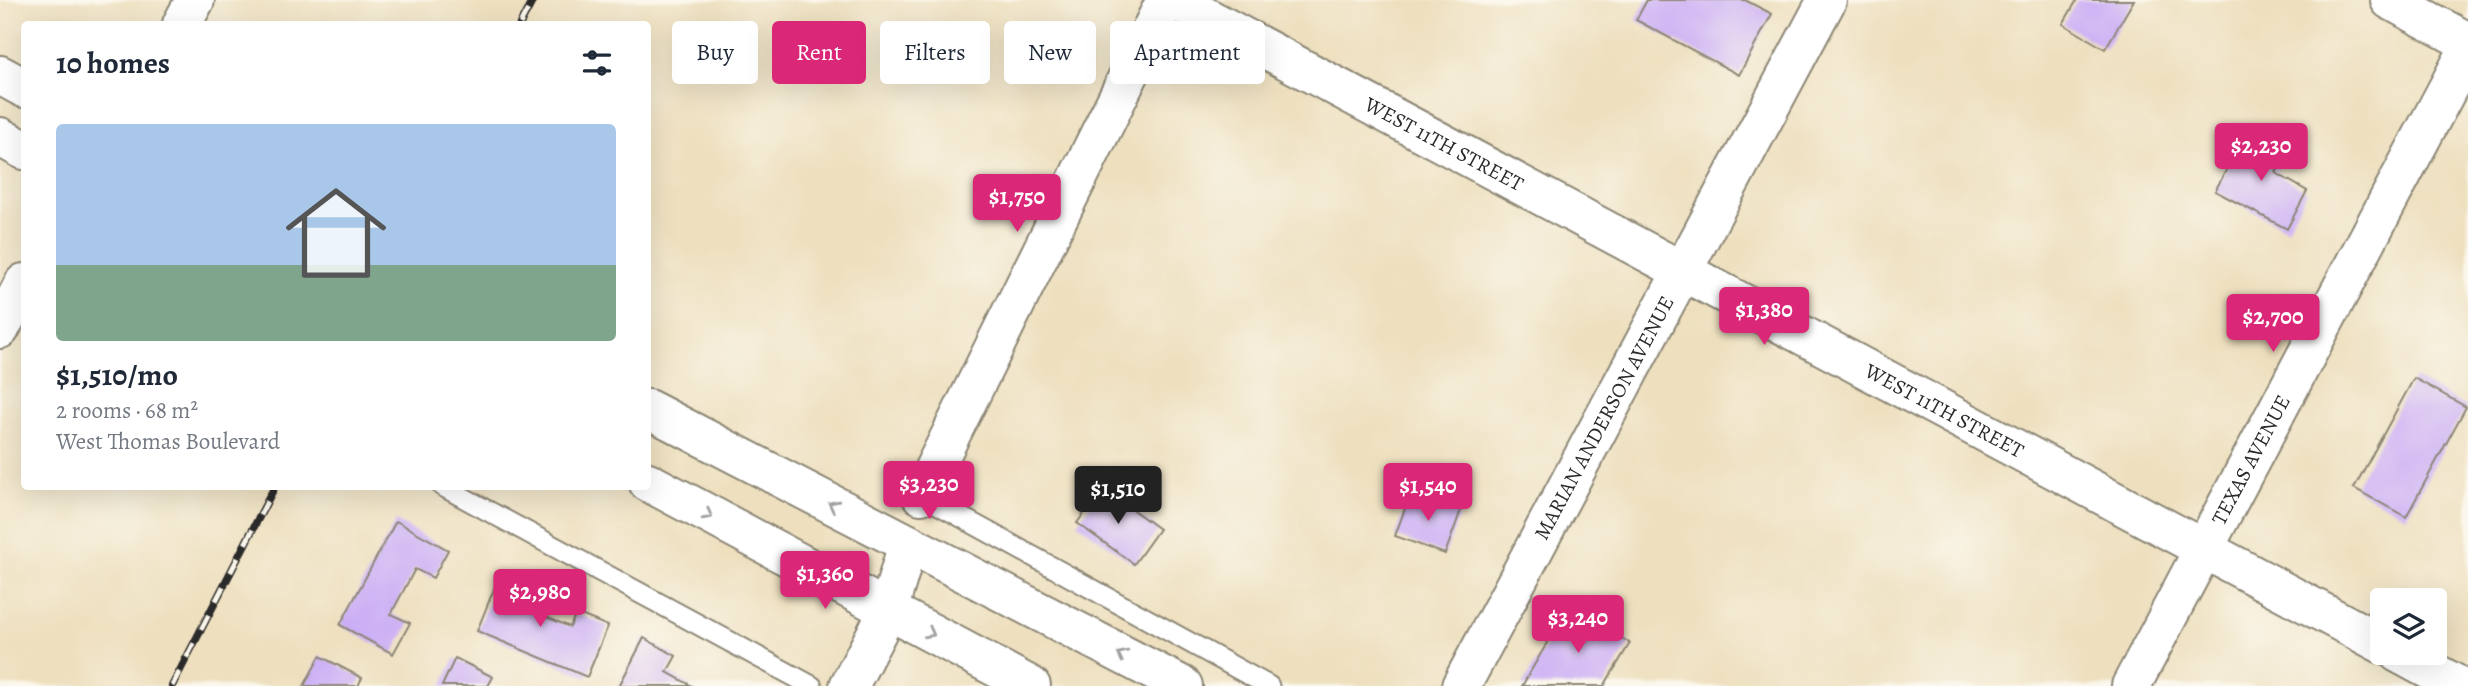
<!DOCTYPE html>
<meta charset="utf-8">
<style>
body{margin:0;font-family:Alegreya,serif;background:#f6f6f7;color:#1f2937;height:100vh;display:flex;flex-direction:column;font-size:26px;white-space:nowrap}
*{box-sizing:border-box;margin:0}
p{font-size:23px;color:#747a83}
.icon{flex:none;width:38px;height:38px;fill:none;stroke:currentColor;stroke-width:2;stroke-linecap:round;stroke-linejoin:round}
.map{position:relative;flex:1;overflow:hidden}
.details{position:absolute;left:21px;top:21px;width:630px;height:469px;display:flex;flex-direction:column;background:#fff;border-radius:7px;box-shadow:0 7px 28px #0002}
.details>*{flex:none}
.top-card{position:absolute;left:672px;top:21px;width:665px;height:63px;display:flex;gap:14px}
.tools{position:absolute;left:2370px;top:588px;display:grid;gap:14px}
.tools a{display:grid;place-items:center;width:77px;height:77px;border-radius:7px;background:#fff;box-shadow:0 7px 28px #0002;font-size:35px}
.price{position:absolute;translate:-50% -60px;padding:0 16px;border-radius:7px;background:#db2777;color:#fff;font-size:23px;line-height:46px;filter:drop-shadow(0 2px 4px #0008)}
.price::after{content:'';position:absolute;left:50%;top:42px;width:21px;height:16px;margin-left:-10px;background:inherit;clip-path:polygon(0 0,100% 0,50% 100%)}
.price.active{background:#222;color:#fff}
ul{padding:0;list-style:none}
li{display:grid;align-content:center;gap:14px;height:371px;padding:0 35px}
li+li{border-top:2px solid #e0e1e3}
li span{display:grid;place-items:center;height:217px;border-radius:7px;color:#555}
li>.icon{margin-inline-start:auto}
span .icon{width:126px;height:126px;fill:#fffc;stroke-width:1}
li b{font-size:30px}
h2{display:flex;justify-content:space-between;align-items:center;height:84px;padding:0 35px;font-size:30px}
.pill{padding:0 24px;border-radius:7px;background:#fff;box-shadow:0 7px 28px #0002;font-size:24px;line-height:63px}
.pill.active{background:#db2777;color:#fff}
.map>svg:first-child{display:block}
</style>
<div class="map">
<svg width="2468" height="686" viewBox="0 0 2468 686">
<rect width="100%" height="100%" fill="#fbf7ec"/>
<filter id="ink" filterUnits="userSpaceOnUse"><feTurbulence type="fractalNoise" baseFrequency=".0143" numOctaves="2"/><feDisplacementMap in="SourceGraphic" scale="14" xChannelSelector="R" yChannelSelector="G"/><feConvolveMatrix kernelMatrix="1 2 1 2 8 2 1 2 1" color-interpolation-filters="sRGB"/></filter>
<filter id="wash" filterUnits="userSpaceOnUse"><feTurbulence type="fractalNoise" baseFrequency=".00686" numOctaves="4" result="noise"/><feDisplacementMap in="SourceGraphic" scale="28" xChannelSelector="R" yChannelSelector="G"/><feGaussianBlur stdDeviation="1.57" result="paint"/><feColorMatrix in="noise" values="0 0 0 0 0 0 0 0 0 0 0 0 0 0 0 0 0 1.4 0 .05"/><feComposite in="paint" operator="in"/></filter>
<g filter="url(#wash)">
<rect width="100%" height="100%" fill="#eee0bf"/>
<g id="blocks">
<g fill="#cbaef5">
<polygon points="1647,0 1745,0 1772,14 1739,75 1636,20"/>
<polygon points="2077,0 2134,0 2105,49 2063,24"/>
<polygon points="2245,135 2285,157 2276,173 2307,191 2287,229 2215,191"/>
<polygon points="2414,378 2466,407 2406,517 2354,488"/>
<polygon points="1103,488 1159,529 1134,564 1077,523"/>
<polygon points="1411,492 1461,510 1445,554 1395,536"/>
<polygon points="396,521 448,550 433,578 415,569 391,614 410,623 393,654 340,625"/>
<polygon points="500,574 535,588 527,609 570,627 576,613 608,626 587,677 477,631"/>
<polygon points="1568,607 1630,643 1604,686 1522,686"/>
<polygon points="644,638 676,656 667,672 692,686 619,686"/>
<polygon points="320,656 362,678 358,686 304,686"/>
<polygon points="455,658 493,677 488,686 442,686"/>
</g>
</g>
</g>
<g filter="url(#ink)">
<use href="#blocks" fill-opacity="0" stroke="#8c8675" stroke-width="2"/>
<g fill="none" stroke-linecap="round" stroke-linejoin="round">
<g stroke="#8c8675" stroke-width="23">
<g id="lane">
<polyline points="442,486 812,686"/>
<polyline points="921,495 1269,686"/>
</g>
</g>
<g stroke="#8c8675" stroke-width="42">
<g id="street">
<path id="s1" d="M1174 0 2382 644"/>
<polyline points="2390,0 2468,42"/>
<polyline points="182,24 195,0"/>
<polyline points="0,329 24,283"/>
<polyline points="921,495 1166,0"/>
<polyline points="2398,653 2459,686"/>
<polyline points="849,686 888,611 908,544"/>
<path id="s2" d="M1461 686 1827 0"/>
<path id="s3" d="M2131 686 2468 50"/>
</g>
</g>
<g stroke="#8c8675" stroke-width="42">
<g id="secondary">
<polyline points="0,75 24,88"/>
<polyline points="0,137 24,150"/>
<polyline points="648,409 1183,686"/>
<polyline points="648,482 1031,686"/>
</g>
</g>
<use href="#lane" stroke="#fff" stroke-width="19"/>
<use href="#street" stroke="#fff" stroke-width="38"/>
<use href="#secondary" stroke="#fff" stroke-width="38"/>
<g stroke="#2b2b2b" stroke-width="8">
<g id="rail">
<polyline points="520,24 533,0"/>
<polyline points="172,686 275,486"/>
</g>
</g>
<use href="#rail" stroke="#fbf7ec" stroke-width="5" stroke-dasharray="16" stroke-linecap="butt"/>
</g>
<defs><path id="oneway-chevron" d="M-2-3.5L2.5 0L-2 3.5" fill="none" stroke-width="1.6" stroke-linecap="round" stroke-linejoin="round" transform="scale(1.75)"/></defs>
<g stroke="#a0a0a0">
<use href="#oneway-chevron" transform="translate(833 505) rotate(-153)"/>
<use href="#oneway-chevron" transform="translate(708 515) rotate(28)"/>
<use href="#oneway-chevron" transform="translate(930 633) rotate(28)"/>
<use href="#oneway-chevron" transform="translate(1122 655) rotate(-153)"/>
</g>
</g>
<g text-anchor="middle" stroke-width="5" stroke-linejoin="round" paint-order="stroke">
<g font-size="21" fill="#2b2b2b" stroke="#fbf7ec">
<text dy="7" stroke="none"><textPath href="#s1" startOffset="306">WEST 11TH STREET</textPath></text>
<text dy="7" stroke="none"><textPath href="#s1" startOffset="873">WEST 11TH STREET</textPath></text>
<text dy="7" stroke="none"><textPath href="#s2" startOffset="304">MARIAN ANDERSON AVENUE</textPath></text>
<text dy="7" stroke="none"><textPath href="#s3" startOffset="256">TEXAS AVENUE</textPath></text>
</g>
</g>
</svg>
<div class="tools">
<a><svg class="icon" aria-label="layers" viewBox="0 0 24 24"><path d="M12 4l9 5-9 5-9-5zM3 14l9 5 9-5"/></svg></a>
</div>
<b class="price" style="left:2261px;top:183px">$2,230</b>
<b class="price" style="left:1017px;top:234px">$1,750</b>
<b class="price" style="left:1764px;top:347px">$1,380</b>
<b class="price" style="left:2273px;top:354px">$2,700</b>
<b class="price" style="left:929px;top:521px">$3,230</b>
<b class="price" style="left:1428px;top:523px">$1,540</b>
<b class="price active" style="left:1118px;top:526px">$1,510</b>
<b class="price" style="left:825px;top:611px">$1,360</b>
<b class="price" style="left:540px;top:629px">$2,980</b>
<b class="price" style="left:1578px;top:655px">$3,240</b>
<div class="top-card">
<a class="pill">Buy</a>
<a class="pill active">Rent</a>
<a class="pill">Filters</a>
<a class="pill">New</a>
<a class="pill">Apartment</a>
</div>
<section class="details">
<h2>10 homes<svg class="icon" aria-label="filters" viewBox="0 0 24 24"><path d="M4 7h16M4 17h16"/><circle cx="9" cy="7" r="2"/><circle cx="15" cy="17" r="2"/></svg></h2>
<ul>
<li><span style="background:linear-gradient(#a9c7e8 65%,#7fa58c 0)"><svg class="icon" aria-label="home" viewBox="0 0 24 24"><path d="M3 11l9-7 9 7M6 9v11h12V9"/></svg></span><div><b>$1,510/mo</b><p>2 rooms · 68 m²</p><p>West Thomas Boulevard</p></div></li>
</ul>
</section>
</div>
